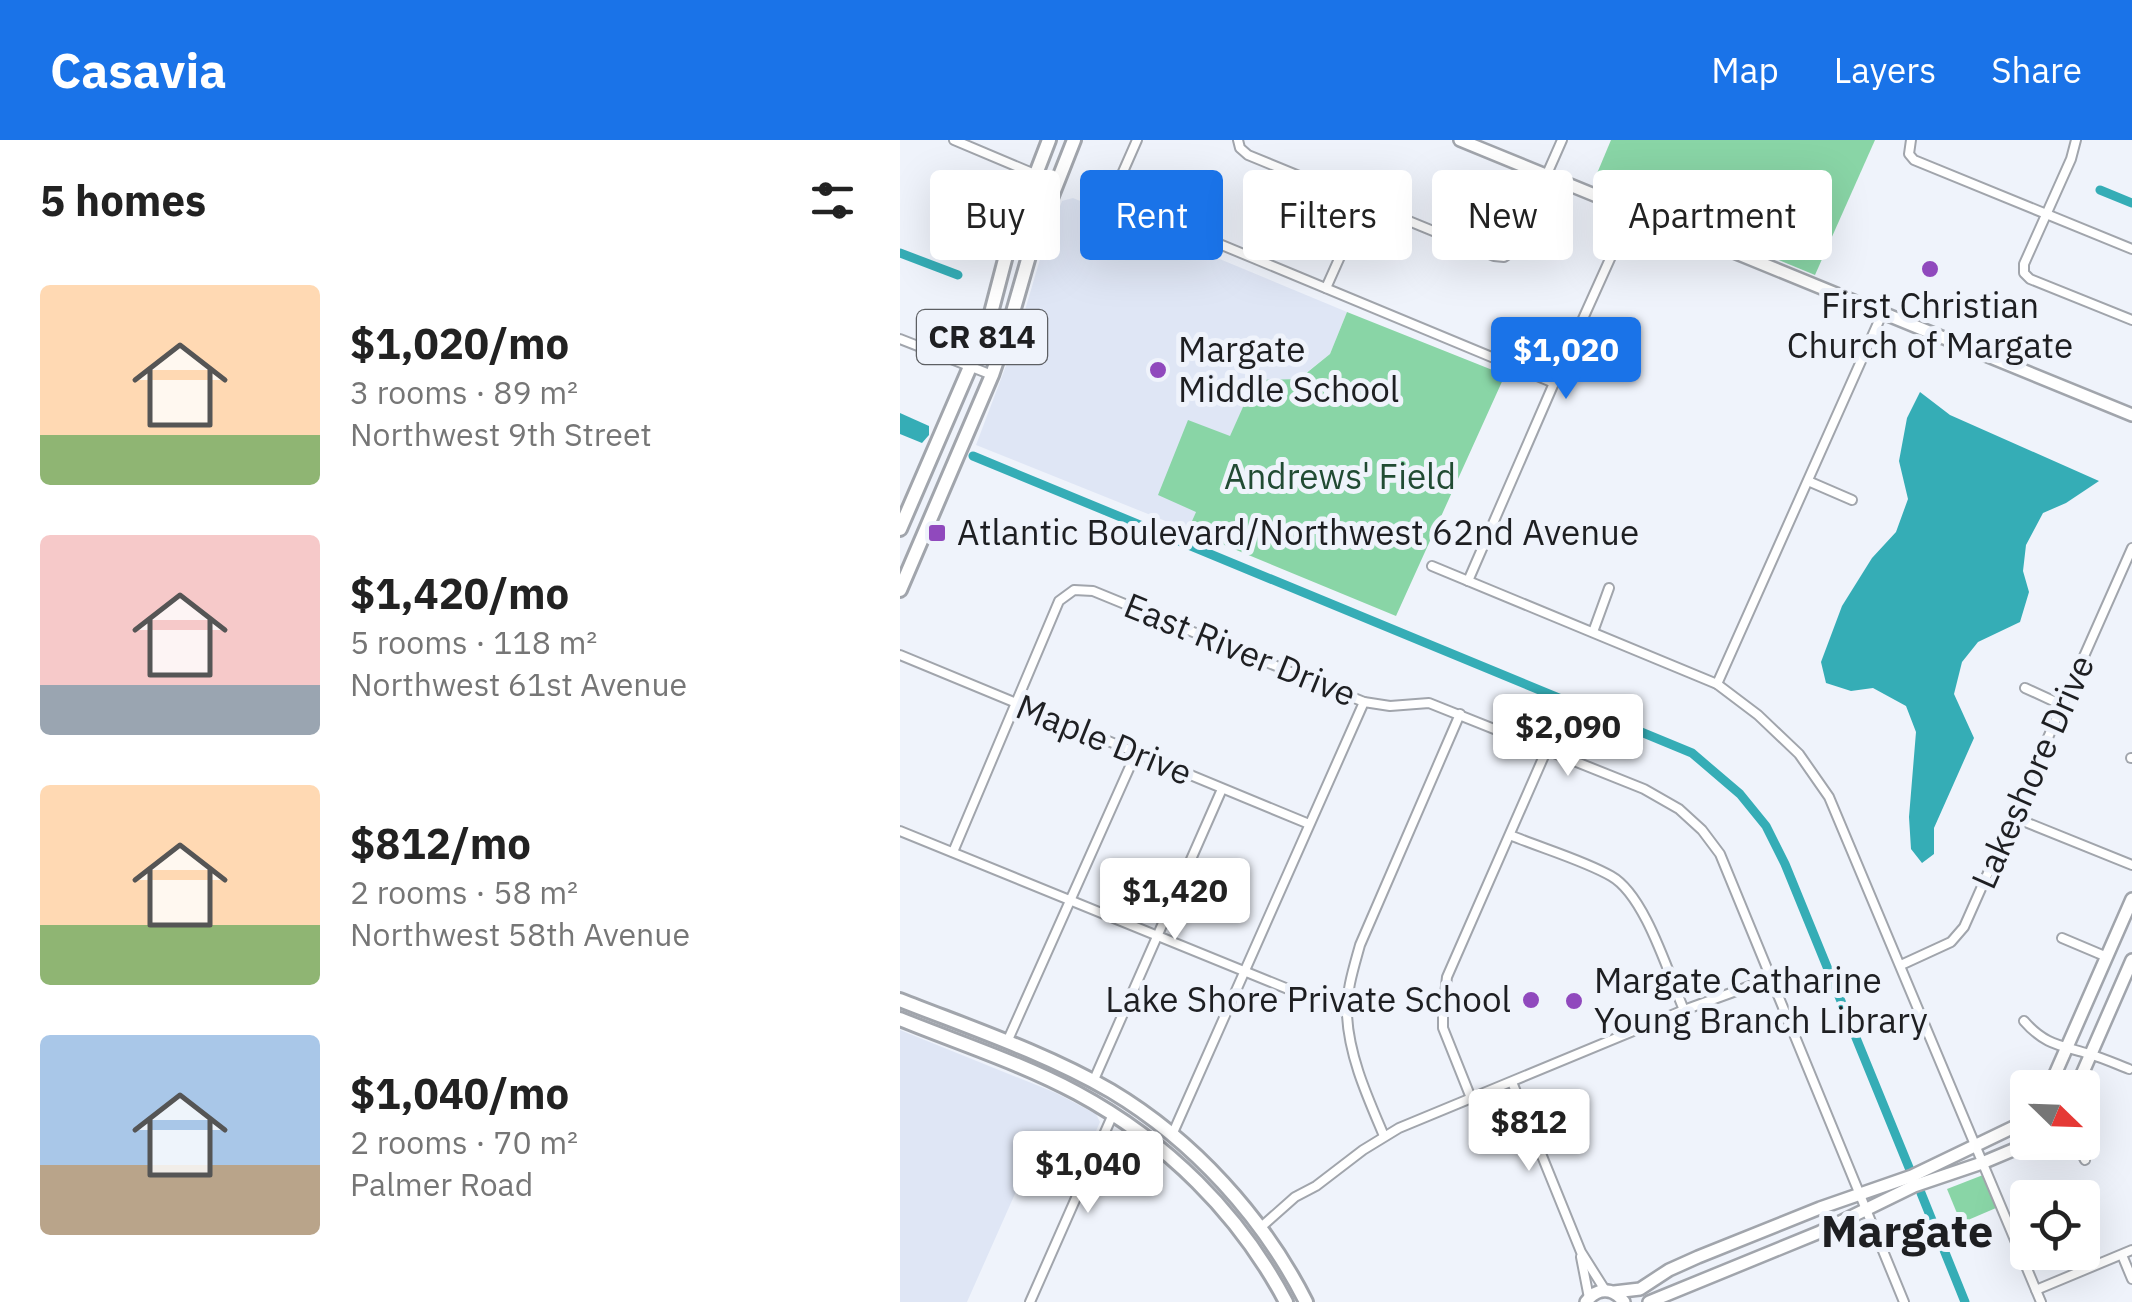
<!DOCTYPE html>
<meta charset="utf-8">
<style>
body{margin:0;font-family:"IBM Plex Sans",sans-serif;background:#f6f6f6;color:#222;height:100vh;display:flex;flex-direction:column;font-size:38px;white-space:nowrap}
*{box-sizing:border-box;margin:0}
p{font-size:32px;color:#767676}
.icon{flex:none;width:55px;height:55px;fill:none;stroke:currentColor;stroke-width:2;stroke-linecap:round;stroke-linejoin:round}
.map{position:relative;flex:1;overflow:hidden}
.drawer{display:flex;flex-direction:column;background:#fff;width:900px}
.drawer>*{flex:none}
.hud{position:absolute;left:30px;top:30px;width:950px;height:90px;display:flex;gap:20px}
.needle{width:65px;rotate:113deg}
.buttons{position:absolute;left:1110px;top:930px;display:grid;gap:20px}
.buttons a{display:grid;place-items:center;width:90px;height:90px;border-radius:10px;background:#fff;box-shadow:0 10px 40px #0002;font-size:50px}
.price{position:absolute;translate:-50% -85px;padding:0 22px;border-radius:10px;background:#fff;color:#222;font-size:32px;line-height:65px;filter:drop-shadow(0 2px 5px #0008)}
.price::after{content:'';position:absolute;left:50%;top:60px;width:30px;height:22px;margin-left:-15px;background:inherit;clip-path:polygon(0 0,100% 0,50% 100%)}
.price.active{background:#1a73e8;color:#fff}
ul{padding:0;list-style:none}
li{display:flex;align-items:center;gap:30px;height:250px;padding:0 40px}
li span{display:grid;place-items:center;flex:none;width:280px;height:200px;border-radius:10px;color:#555}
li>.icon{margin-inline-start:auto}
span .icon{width:120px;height:120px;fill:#fffc;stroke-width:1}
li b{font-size:42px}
h2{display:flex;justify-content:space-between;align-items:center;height:120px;padding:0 40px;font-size:42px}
.chip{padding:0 35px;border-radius:10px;background:#fff;box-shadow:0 10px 40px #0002;font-size:35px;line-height:90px}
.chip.active{background:#1a73e8;color:#fff}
header{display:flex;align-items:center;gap:60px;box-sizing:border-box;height:140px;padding:0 50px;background:#1a73e8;color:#fff}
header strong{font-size:48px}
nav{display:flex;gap:55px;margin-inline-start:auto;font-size:35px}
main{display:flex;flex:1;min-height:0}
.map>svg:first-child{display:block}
</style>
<header>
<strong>Casavia</strong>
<nav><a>Map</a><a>Layers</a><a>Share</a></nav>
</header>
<main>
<section class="drawer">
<h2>5 homes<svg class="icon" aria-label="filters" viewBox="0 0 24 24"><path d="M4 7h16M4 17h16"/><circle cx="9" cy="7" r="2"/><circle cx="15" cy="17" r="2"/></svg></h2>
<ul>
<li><span style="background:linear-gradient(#ffd9b3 75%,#8fb573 0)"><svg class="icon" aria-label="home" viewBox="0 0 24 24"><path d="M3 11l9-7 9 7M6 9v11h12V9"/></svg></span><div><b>$1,020/mo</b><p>3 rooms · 89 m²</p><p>Northwest 9th Street</p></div></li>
<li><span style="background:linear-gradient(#f6c9c9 75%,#9aa5b1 0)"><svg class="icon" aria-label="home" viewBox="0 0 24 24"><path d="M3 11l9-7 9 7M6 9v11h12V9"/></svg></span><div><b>$1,420/mo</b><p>5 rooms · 118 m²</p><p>Northwest 61st Avenue</p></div></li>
<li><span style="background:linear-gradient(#ffd9b3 70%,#8fb573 0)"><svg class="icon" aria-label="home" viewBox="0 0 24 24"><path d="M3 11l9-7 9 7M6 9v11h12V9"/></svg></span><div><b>$812/mo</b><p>2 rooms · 58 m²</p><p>Northwest 58th Avenue</p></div></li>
<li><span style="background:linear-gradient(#a9c7e8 65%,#b9a48a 0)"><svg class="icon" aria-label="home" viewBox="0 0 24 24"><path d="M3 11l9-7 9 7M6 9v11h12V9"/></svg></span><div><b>$1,040/mo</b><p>2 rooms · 70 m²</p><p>Palmer Road</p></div></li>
</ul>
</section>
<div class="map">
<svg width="1232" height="1162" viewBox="0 0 1232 1162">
<rect width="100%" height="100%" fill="#eff3fb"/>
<g fill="#dfe6f5">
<polygon points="173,58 447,172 430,214 398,239 355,241 288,390 76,305 118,194 143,109 162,61"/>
<polygon points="0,890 156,953 196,974 200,982 182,1023 137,1004 67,1162 0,1162"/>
</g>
<g fill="#89d5a6">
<polygon points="711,0 975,0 915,135 693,43"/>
<polygon points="447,172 605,235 496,476 288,390 296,372 258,355 288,280 330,296 355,240 399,239 430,214"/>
<polygon points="1083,1035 1096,1068 1061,1083 1047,1049"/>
</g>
<g fill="#35adb6">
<polygon points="1020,252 1050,275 1199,341 1166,363 1143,373 1126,405 1123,431 1129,452 1120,482 1078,502 1062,522 1054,554 1074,598 1034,688 1034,714 1022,723 1011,709 1009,677 1016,592 1006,566 973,548 951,551 926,543 921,522 942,466 972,418 996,392 1008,359 999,321 1007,278"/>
<polygon points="0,273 29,286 29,295 22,303 0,294"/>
</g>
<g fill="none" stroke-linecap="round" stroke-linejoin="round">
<g stroke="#35adb6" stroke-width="9">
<polyline points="1200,50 1232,63"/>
<polyline points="0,113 58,135"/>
<polyline points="73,316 792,613 840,654 866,686 885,724 1010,1030"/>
<polyline points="1021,1053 1065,1162"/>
</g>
<g stroke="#a1a5ac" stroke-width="12">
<g id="street">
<polyline points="54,0 156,43"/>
<polyline points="237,0 211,59 654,243"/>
<polyline points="338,0 340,8 348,15 594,116 604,117 613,111 662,0"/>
<polyline points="1011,0 1009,14 1014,20 1232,109"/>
<polyline points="1176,0 1171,19 1124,124 1124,133 1130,139 1232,180"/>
<polyline points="426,148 464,63"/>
<polyline points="0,199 92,235"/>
<polyline points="908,341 952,360"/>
<polyline points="532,426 817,544 858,575 899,614 929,657 1141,1162"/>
<polyline points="568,441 654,243 732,70"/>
<polyline points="693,492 709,448"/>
<polyline points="0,515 409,684"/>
<polyline points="817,544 982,174"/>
<polyline points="1125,548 1162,565"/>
<polyline points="1231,618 1232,618"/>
<polyline points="1113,677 1232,725"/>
<polyline points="0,691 447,873"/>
<path d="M610 695C641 708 683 720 711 736 745 755 768 833 784 870"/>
<polyline points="53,712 159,461 174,450 193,451 464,562 490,566 529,563 744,649 779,669 802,690 820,714 1004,1162"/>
<polyline points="1162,798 1207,817"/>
<polyline points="1001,825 1051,802 1064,787 1232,408"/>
<path d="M1124 881C1145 905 1160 905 1189 914 1203 918 1216 924 1229 929"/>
<polyline points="107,902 236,613"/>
<polyline points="193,942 322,649"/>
<polyline points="612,942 681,1112 705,1150"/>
<polyline points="571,958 543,888 543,872 547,837 647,609"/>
<polyline points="272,995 464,562"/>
<path d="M484 996C468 958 449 917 447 875 446 851 454 827 460 805L560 574"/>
<polyline points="1176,1002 1185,1020"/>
<polyline points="360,1088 395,1057 416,1046 463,1010 499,988 784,870 872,838"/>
<polyline points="1222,1115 1232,1139"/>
<polyline points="681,1117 689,1158"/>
<polyline points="1136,1150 1232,1110"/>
<polyline points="130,1162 213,974"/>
</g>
</g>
<g stroke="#a1a5ac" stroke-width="16">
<g id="secondary">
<polyline points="560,0 1232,275"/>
<polyline points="1149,948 1232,759"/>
<polyline points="1176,948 1232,820"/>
<polyline points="714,1152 740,1149 769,1130 798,1117 920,1068 1012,1036 1118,985 1128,978"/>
<path d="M686 1162C697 1147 713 1147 724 1162"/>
<polyline points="749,1162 920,1092 1014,1046 1082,1023 1132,1002"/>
</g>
</g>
<g stroke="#a1a5ac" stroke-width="18">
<g id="primary">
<polyline points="0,389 70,227 91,173 109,104 149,0"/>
<polyline points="0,450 92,235 111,179 131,109 174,0"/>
<path d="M0 860C71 888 145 913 211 951 293 1000 363 1077 406 1162"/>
<path d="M0 879C59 903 121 923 177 953 266 1001 339 1073 386 1162"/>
</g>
</g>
<use href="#street" stroke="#fff" stroke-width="8"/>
<use href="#secondary" stroke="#fff" stroke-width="11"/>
<use href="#primary" stroke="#fff" stroke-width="12"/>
</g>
<g fill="#9049bd" stroke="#eff3fb" stroke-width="4">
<circle cx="1030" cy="129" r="10"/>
<circle cx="258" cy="230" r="10"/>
<rect x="27" y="383" width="20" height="20" rx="5"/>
<circle cx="631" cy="860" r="10"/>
<circle cx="674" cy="861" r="10"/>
</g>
<g text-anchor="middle" stroke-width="10" stroke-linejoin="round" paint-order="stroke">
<rect fill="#eff3fb" stroke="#5d5f63" stroke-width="2.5" x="17" y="170" width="130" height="54" rx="8"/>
<g font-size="32" font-weight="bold" fill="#1e1f22">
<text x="82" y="208">CR 814</text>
</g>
<g font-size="35" fill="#1e1f22" stroke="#eff3fb" text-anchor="start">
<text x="1030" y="178" text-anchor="middle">First Christian<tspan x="1030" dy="40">Church of Margate</tspan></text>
<text x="278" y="222">Margate<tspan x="278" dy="40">Middle School</tspan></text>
<text x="57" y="405">Atlantic Boulevard/Northwest 62nd Avenue</text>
<text x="694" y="853">Margate Catharine<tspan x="694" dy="40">Young Branch Library</tspan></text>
<text x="611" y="872" text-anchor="end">Lake Shore Private School</text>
</g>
<g font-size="35" fill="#214b33" stroke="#eff3fb">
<text x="440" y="349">Andrews' Field</text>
</g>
<g font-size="35" fill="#1e1f22" stroke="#eff3fb">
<text transform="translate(340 510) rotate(22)" y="12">East River Drive</text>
<text transform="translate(204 600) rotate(22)" y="12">Maple Drive</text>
<text transform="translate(1133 632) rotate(-66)" y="12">Lakeshore Drive</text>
</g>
<g font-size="45" font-weight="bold" fill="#1e1f22" stroke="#eff3fb">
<text x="1007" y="1107">Margate</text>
</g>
</g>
</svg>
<div class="buttons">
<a><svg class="needle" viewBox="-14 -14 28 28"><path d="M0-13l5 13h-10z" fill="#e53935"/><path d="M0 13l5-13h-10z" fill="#767676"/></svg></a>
<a><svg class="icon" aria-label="locate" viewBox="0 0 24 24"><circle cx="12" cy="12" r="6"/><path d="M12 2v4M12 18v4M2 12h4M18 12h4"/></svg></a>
</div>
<b class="price active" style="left:666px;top:262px">$1,020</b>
<b class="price" style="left:668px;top:639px">$2,090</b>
<b class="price" style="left:275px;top:803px">$1,420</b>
<b class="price" style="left:629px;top:1034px">$812</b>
<b class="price" style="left:188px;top:1076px">$1,040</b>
<div class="hud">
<a class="chip">Buy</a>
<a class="chip active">Rent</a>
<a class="chip">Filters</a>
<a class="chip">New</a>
<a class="chip">Apartment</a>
</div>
</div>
</main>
